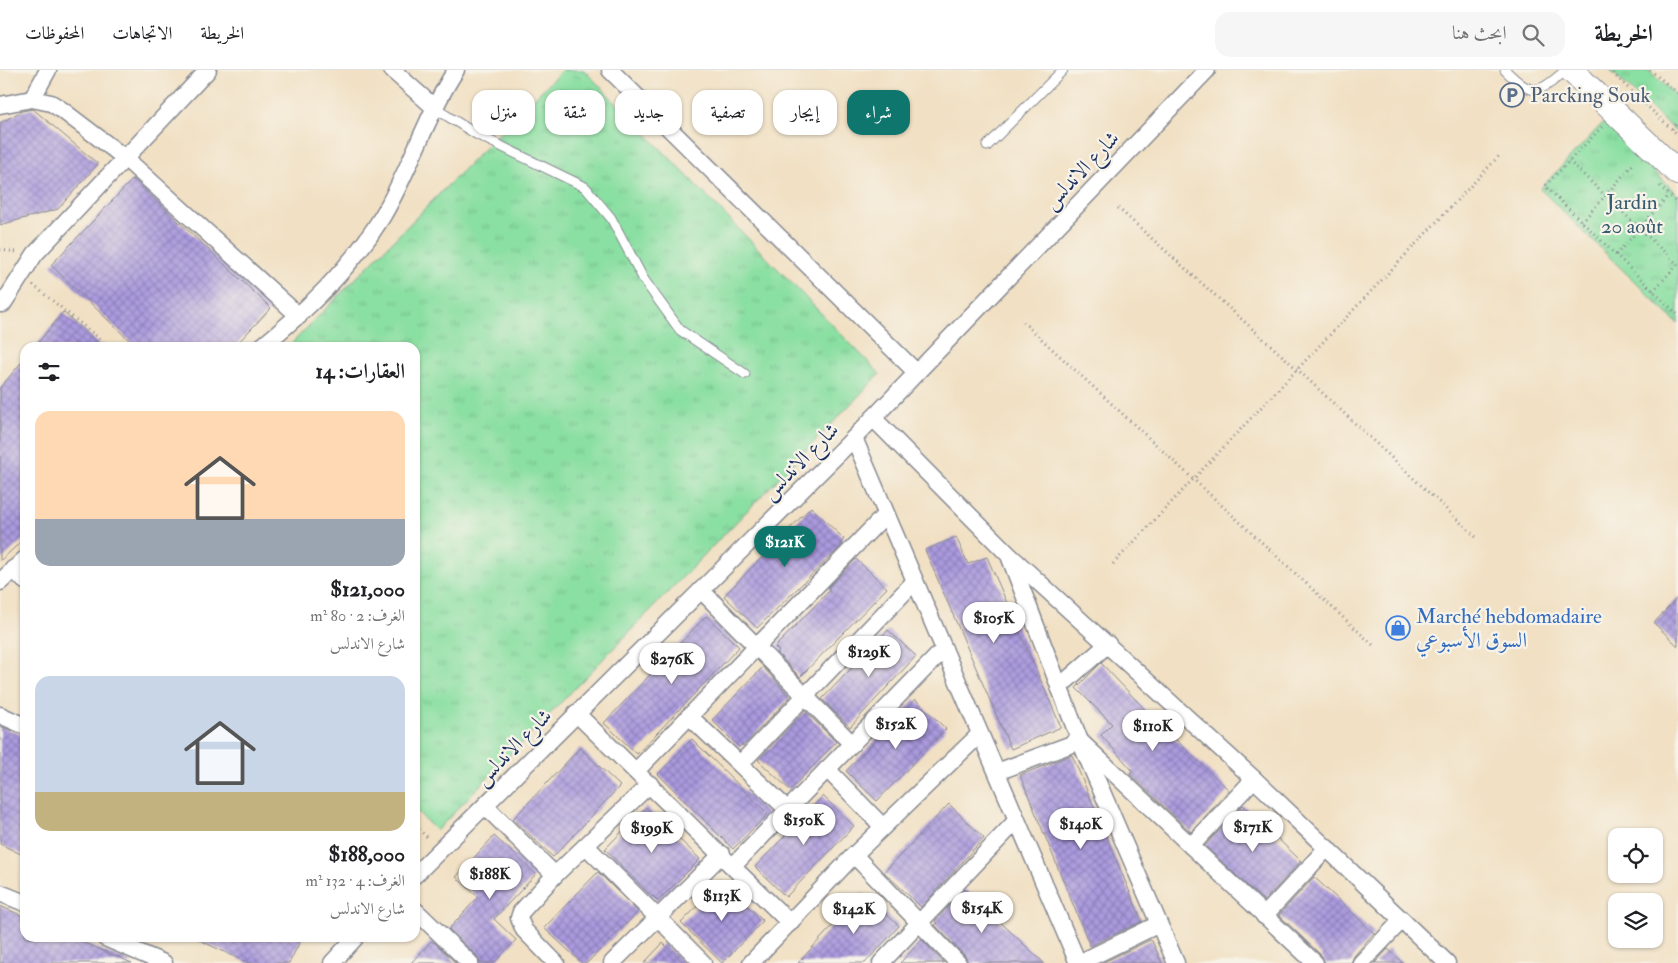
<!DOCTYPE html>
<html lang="ar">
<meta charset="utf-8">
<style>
body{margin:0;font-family:"IM FELL Double Pica",Amiri,serif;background:#f6f6f6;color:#202124;direction:rtl;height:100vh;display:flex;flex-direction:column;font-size:19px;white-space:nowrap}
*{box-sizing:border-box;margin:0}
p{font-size:16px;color:#757577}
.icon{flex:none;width:28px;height:28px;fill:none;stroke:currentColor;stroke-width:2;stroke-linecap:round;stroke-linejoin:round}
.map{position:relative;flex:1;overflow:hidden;direction:ltr}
.details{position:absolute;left:20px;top:272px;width:400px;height:600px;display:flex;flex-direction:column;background:#fff;border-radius:15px;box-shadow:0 1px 4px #0004;direction:rtl}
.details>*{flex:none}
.hud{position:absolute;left:435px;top:20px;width:475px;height:45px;direction:rtl;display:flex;gap:10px}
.fabs{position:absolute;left:1608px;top:758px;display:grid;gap:10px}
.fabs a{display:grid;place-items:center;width:55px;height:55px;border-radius:10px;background:#fff;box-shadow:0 1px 4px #0004;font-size:25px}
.price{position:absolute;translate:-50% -42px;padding:0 11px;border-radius:18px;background:#fff;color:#222;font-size:16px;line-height:32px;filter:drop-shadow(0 1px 2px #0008)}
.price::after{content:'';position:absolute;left:50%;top:30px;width:15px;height:11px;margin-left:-8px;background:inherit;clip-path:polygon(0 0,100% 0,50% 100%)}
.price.current{background:#0f766e;color:#fff}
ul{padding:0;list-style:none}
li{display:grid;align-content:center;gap:10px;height:265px;padding:0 15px}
li span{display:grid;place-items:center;height:155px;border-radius:15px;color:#555}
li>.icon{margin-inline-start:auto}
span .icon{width:90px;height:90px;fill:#fffc;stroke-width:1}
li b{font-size:21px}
h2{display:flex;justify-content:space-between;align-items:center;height:60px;padding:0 15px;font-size:21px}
.tag{padding:0 18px;border-radius:15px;background:#fff;box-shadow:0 1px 4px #0004;font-size:18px;line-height:45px}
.tag.current{background:#0f766e;color:#fff}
header{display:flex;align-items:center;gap:30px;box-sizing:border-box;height:70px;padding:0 25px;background:#fff;border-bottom:1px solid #e0e0e0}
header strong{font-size:24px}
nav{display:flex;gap:28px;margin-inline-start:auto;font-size:18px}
.search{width:350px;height:45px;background:#f6f6f6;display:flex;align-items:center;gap:12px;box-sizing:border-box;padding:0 18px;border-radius:15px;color:#757577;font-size:19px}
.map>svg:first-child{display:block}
</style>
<header>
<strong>الخريطة</strong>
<div class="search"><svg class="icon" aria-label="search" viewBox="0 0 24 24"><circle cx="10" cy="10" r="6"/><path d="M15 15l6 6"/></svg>ابحث هنا</div>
<nav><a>الخريطة</a><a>الاتجاهات</a><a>المحفوظات</a></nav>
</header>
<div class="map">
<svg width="1678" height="893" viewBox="0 0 1678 893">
<defs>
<pattern id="grass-tufts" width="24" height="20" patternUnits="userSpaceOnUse" patternTransform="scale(1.25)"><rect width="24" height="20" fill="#8adfa2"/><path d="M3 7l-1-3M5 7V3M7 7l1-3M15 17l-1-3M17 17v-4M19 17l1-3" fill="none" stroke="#76c08e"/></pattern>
<pattern id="building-cross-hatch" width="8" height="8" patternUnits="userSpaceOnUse" patternTransform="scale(1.25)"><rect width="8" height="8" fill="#ab9ade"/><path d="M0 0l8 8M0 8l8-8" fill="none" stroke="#8a7eb7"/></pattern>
</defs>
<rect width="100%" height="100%" fill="#f7f3e8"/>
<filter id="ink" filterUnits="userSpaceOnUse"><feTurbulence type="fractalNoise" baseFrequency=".02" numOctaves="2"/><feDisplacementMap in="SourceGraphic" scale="10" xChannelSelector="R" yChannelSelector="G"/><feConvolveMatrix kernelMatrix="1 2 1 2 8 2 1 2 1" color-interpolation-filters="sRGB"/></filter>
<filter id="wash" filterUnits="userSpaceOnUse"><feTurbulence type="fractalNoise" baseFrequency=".0096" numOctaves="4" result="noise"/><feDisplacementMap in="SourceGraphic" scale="20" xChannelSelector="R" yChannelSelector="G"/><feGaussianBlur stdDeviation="1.12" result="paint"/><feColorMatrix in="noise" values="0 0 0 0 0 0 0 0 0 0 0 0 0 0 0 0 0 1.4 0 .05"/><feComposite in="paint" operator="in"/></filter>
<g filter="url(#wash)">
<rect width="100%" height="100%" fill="#f1e0c3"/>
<g fill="url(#grass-tufts)" stroke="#528780">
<polygon points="562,0 584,0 880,304 436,761 415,739 415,278 287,278"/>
<polygon points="1610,0 1648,0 1678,27 1678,64"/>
<polygon points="1604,52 1678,125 1678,254 1540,119"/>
</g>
<g id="blocks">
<g fill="url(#building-cross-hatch)">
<polygon points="33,39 98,94 58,139 0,155 0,53 22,41"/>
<polygon points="133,109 271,238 233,278 137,278 51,195"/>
<polygon points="63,242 104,278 34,278"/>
<polygon points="25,288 25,468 0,491 0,318"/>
<polygon points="811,437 844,469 840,473 842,475 757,558 724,526"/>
<polygon points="956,467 968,494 987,487 1061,657 1011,679 925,480"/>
<polygon points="856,489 887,518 800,607 777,583 779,581 775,577 830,520 828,518"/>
<polygon points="1678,527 1678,576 1654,553"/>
<polygon points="706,546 739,577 637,684 604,653"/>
<polygon points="888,560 916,586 850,657 822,629"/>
<polygon points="1101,593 1156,651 1229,720 1191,762 1130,704 1133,701 1101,665 1112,654 1076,618"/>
<polygon points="763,597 790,627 743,676 742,674 739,677 712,650"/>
<polygon points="915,629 946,659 877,731 846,701"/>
<polygon points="805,641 836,672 790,720 758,690"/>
<polygon points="0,656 25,666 25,786 0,774"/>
<polygon points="692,669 768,744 733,779 658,704"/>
<polygon points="580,678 620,716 553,787 513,749"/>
<polygon points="1072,685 1142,851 1090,876 1020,705"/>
<polygon points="823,726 854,756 786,827 755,797"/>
<polygon points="949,734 984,768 921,837 884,802"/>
<polygon points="1243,735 1301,791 1264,831 1205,776"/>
<polygon points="646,737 700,789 658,831 653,826 652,827 605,779"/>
<polygon points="494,766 536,804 494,849 516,870 494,893 480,893 477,886 449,859 478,827 456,807"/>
<polygon points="598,802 638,842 587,893 582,893 544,858"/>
<polygon points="1314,807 1374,863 1354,886 1351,893 1325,893 1322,886 1279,845"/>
<polygon points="722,811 763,851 722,893 681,853"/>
<polygon points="965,819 1044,893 968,893 965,886 935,855 937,853 935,851"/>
<polygon points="863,823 899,856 865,893 798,893"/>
<polygon points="0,836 25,847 25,868 73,868 132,893 0,893"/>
<polygon points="195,868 302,868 289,893 248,893"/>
<polygon points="922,870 944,893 900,893"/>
<polygon points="1150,870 1152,871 1162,893 1102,893"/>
<polygon points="431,871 435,873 456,893 411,893"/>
<polygon points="663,873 684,893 644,893"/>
<polygon points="1388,879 1403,893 1375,893"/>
</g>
</g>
</g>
<g filter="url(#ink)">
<use href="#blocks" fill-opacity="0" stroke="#868890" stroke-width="1"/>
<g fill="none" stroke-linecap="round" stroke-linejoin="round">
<g stroke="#868890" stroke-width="11">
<g id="lane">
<path d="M1505 0C1533 28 1538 24 1566 0"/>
<polyline points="436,39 476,64 585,117 611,148 644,210 680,260 745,304"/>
<polyline points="987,76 1063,0"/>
</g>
</g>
<g stroke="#868890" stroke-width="19">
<g id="street">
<polyline points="392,0 436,39"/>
<polyline points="610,0 916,302"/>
<polyline points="32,29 48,0"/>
<polyline points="0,35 32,29 51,33 62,40 125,88 299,246"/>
<polyline points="0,234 3,234 35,184 208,0"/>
<path d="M260 278C307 240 350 199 382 147 410 100 426 46 456 0"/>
<polyline points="873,348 1008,484 1254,709 1447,893"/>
<polyline points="854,368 1078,893"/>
<polyline points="1010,488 1080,671 1176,893"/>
<polyline points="13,499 25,511"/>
<polyline points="0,512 25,489"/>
<polyline points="701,520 852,674"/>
<polyline points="1059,617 1108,574"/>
<polyline points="576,643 790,853"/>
<polyline points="0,645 25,656"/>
<polyline points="689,646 788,740"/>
<polyline points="740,694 915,511"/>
<polyline points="827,699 883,757"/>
<polyline points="636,701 886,444"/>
<polyline points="997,702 1080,671 1315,893"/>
<polyline points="485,736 555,805"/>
<polyline points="586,776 703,893"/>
<polyline points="1191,776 1254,709"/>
<polyline points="854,785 958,893"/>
<polyline points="733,796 944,579"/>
<polyline points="415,805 854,368 1207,0"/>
<polyline points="0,823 25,833"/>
<polyline points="415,840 470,893"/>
<polyline points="1264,846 1327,778"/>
<polyline points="105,868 164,893"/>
<polyline points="332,893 355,868"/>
<polyline points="556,893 524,860 519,848 521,842 555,805 650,714"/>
<polyline points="612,893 722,784"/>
<polyline points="751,893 854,785 980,664"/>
<polyline points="881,893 1017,750"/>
<polyline points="1079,893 1159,854"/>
<polyline points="1361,893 1402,850"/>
</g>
</g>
<g stroke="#868890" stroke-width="26">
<polyline id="secondary" points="1571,0 1678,103"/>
</g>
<g stroke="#868890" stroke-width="3" stroke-dasharray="1 4" stroke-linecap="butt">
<polyline points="1609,0 1678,65"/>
<polyline points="1650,0 1678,23"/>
<polyline points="1602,57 1545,116 1678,245"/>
<polyline points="1672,59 1678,52"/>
<polyline points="1569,91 1678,195"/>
<polyline points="1660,116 1678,134"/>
<polyline points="1118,138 1297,299 1477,468"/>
<polyline points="1582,152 1635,92"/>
<polyline points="0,180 17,182"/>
<polyline points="1616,185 1669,125"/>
<polyline points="33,215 111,278"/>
<polyline points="1653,221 1678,194"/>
<polyline points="1023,252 1374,576"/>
<polyline points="1113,494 1499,86"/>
<polyline points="415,756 429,769"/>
</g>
<use href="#lane" stroke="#fff" stroke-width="9"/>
<use href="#street" stroke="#fff" stroke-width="16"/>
<use href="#secondary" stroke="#fff" stroke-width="24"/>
</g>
</g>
<defs>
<g id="parking-ring" transform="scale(1.25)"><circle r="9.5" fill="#f7f3e8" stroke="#5c6f8a" stroke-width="1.5"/><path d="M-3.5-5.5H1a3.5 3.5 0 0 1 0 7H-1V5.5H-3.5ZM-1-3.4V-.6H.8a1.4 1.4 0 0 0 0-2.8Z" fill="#5c6f8a"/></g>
<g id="shop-ring" transform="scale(1.25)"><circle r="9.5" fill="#f7f3e8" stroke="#3f7fe0" stroke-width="1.5"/><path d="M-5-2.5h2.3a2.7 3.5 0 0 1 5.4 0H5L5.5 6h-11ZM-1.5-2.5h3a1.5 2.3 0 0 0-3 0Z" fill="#3f7fe0"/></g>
</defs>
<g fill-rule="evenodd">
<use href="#parking-ring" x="1512" y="25"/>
<use href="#shop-ring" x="1398" y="558"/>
</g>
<g text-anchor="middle" stroke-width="4.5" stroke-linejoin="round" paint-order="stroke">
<g font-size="21" fill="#4e5e75" stroke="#f7f3e8" text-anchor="start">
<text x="1530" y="32">Parcking Souk</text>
</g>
<g font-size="21" fill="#1b2f5e" stroke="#f7f3e8">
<text transform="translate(1081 100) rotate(-46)" y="7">شارع الاندلس</text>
<text transform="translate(800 391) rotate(-45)" y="7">شارع الاندلس</text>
<text transform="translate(513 677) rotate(-45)" y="7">شارع الاندلس</text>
</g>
<g font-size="21" fill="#375b6f" stroke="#f7f3e8">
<text x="1632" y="139">Jardin<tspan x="1632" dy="24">20 août</tspan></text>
</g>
<g font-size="21" fill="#366cbe" stroke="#f7f3e8" text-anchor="start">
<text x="1416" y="553">Marché hebdomadaire<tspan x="1416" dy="24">السوق الأسبوعي</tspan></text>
</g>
</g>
</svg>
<div class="fabs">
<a><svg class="icon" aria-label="locate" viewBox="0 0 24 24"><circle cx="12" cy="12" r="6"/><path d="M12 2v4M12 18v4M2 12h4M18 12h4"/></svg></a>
<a><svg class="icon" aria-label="layers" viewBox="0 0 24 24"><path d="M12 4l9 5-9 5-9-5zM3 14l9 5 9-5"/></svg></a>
</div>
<b class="price current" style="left:785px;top:498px">$121K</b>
<b class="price" style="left:994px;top:574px">$105K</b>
<b class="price" style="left:869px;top:608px">$129K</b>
<b class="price" style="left:672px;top:615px">$276K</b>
<b class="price" style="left:896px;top:680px">$152K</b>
<b class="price" style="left:1153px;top:682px">$110K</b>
<b class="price" style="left:804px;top:776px">$150K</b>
<b class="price" style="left:1081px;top:780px">$140K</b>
<b class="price" style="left:1253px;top:783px">$171K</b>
<b class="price" style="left:652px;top:784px">$199K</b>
<b class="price" style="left:490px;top:830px">$188K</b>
<b class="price" style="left:722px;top:852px">$113K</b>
<b class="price" style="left:982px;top:864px">$154K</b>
<b class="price" style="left:854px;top:865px">$142K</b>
<div class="hud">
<a class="tag current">شراء</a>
<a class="tag">إيجار</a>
<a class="tag">تصفية</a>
<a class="tag">جديد</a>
<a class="tag">شقة</a>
<a class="tag">منزل</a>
</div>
<section class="details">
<h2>العقارات: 14<svg class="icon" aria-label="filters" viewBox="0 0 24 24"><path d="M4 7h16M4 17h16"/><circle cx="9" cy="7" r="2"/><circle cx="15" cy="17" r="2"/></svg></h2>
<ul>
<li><span style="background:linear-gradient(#ffd9b3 70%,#9aa5b1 0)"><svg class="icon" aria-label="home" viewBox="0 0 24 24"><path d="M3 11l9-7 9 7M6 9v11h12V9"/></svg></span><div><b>$121,000</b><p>الغرف: 2 · 80 m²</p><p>شارع الاندلس</p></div></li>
<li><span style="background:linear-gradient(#c9d6e8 75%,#c2b280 0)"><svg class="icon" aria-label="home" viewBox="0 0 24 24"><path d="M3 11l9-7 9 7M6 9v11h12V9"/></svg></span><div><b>$188,000</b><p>الغرف: 4 · 132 m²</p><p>شارع الاندلس</p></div></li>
</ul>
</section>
</div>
